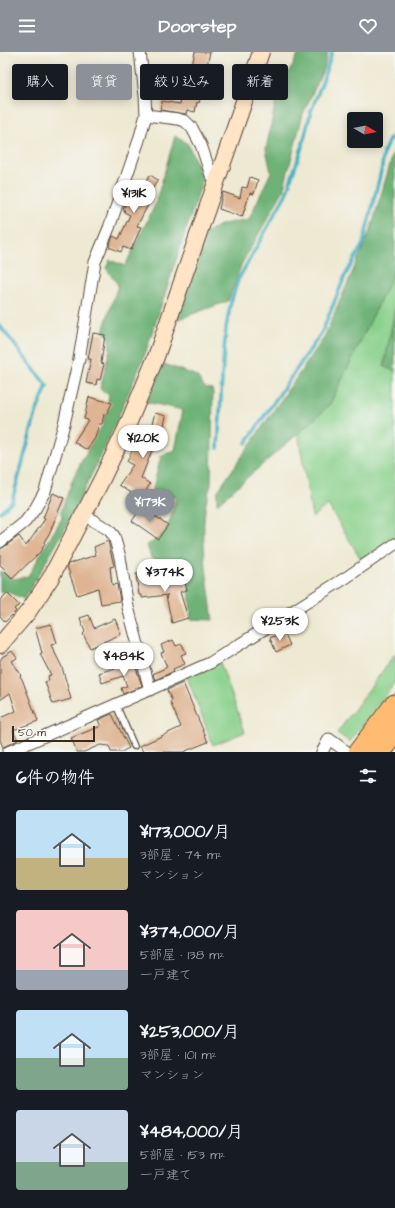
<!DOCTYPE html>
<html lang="ja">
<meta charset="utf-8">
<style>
body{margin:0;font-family:"Architects Daughter","Klee One",sans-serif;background:#242831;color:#f1f3f6;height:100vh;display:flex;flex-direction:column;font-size:15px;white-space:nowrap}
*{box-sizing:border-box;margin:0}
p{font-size:13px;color:#9ea1a6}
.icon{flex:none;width:22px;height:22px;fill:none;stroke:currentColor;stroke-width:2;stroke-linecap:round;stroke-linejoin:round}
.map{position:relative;height:700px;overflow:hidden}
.details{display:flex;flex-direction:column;background:#171b24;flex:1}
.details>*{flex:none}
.banner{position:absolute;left:12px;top:12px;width:371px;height:36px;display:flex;gap:8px}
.needle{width:26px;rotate:100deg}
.controls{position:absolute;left:347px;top:60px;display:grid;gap:8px}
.controls a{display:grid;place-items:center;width:36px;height:36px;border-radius:4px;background:#171b24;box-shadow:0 2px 10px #0003;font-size:20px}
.scale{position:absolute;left:12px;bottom:10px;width:83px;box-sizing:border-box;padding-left:4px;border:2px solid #3b2a1e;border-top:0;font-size:11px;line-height:14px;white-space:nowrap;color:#3b2a1e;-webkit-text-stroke:3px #f6f6f2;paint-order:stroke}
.price{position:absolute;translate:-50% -34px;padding:0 9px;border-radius:14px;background:#fff;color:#222;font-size:13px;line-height:26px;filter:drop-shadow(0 1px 2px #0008)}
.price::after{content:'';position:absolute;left:50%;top:24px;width:12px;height:9px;margin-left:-6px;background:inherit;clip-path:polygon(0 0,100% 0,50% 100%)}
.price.current{background:#8c9099;color:#fff}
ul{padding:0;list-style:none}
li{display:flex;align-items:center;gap:12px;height:100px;padding:0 16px}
li span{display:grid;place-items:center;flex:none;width:112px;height:80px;border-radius:4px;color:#555}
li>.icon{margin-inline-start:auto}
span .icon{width:48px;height:48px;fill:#fffc;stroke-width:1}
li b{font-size:17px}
h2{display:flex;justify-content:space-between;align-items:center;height:48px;padding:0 16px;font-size:17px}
.pill{padding:0 14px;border-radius:4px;background:#171b24;box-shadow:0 2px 10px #0003;font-size:14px;line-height:36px}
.pill.current{background:#8c9099;color:#fff}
header{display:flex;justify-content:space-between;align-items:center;height:52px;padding:0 16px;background:#8c9099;color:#fff;font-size:18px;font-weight:700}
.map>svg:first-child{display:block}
</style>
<header><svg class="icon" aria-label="menu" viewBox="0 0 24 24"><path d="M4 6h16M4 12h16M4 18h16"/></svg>Doorstep<svg class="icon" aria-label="heart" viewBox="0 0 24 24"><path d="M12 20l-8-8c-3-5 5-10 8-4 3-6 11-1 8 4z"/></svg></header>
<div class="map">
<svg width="395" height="700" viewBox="0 0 395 700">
<rect width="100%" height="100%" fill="#f6f6f2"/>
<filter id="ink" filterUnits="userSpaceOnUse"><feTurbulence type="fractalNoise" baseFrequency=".025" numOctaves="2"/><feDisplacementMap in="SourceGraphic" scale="8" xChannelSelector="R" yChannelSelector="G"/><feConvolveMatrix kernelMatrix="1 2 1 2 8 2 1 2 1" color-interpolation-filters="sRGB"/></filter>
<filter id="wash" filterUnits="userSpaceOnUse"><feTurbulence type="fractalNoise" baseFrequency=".012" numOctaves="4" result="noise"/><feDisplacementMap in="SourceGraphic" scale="16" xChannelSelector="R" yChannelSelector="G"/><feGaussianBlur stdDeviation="0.9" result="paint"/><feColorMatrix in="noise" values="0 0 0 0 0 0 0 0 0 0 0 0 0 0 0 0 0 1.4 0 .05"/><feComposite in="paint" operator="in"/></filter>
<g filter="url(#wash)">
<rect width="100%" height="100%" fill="#eee9d2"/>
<g fill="#89d08b" stroke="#627d54">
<polygon points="395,218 395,257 384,314 395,319 395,487 361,507 328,453 312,465 298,381 316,366 330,352"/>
<polygon points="395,602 395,631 350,690 337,681"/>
<polygon points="220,610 245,680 213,693 187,625"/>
</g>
<g fill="#6eb277" stroke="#546e4a">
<polygon points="299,0 328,0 324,16 303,62 283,139 242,211 228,249 176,268 206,180 223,172 249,167 271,120 266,97 279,34 293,13"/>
<polygon points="175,84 188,92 203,127 144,305 106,393 64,479 24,547 5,539 0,541 0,519 14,527 28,524 62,466 61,459 74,424 96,382 103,373 109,343 100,337 110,296 109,285 103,279 118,233 106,216 110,208 125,214 155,153"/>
<polygon points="395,95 395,218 330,352 316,366 217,452 217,440 324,286 371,177"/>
<polygon points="395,257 395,319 384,315"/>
<path d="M164 312 197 324 205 336 212 337 213 340 211 433C196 471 208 528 213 568L191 567 188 515 178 511 151 506 147 493C170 482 170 468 176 446L152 440 161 404 175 398 183 358 146 350Z"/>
</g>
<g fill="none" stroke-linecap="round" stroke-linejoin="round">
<g stroke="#44b0c3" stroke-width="3.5">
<polyline points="0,274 47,334 36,361 12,449 0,460"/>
<polyline points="246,391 322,280 345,224 363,192 382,115 384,99 389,88 395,82"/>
<polyline points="218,396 223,310 226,276 231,250 238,228 286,142 302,95 311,59 322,31 332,0"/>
</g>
</g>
<g id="blocks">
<g fill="#dfb492">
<polygon points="195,0 210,0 199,51 197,50 195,60 187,58 186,62 160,58 162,49 180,52 184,35 187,35"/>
<polygon points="150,123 158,128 143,151 148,153 137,174 141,175 131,198 123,195 121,200 109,195 113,184 119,187 130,163 124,160 125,158 123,157 130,143 128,142 132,131 142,134"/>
<polygon points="250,125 258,128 254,142 250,141 242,165 219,157 223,140 240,146 242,135 247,136"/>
<polygon points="93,281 105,283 101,311 104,312 100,328 97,327 96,333 86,331 91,307 88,307"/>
<polygon points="89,345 112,351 106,363 104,362 102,372 99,372 95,386 87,398 74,390 88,368 84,367"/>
<polygon points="155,361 166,364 163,378 165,379 162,391 156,389 141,426 150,432 141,447 119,433 133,413 127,410 133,396 144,400"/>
<polygon points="53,441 64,446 51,477 52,477 44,490 45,492 40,500 12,527 4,519 5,517 0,513 0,497 4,495 19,484 26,494 45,467 43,466"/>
<polygon points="142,455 168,473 158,487 132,469"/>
<polygon points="108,489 114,514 110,515 112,533 117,532 120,549 101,552 98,536 77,543 67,514 68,512 96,503 94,495"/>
<polygon points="152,520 153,531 183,523 187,538 180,540 188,566 172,571 166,544 168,543 142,546 142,543 139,543 136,522"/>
<polygon points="7,541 19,553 14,557 16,559 5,570 0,564 0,548"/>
<polygon points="89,563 94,576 115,567 121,582 90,596 83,582 85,580 80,566"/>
<polygon points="51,572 57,591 51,593 62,615 71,647 53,652 45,630 49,629 48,624 51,623 40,602 42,601 35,576"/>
<polygon points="284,580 290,593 276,600 270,586"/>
<polygon points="173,588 176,594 182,592 186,601 181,603 185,612 173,617 174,619 155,628 153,622 167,615 161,601 164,600 161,593"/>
<polygon points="12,599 17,606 12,609 21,623 20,624 22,627 38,669 13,678 18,688 3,695 0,688 0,666 16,659 10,641 0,648 0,609 2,605"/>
<polygon points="134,610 142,634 123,642 121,636 127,634 123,624 102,631 99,621"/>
<polygon points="183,631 208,690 183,700 143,700 140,694 181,675 170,650 172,649 167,638"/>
<polygon points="112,662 129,696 121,700 111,700 109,694 100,693 84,700 77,700 71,686 101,674 98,668"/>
</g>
</g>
</g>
<g filter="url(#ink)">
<use href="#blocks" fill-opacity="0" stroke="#564739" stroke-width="1"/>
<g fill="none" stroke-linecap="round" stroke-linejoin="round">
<g stroke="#564739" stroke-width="8">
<polyline id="lane" points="116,653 134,694"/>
</g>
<g stroke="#564739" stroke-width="13">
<g id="street">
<polyline points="146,63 178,67 185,69 192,76 201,93 211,123 217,127"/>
<polyline points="84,463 109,478 114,484 120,505 128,555 150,638"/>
<polyline points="0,490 25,470 35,457 45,439 64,372 79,307 95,210 109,176 139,88 146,63 145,44 140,0"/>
<polyline points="8,700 210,611 347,525 395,492"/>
<polyline points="322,700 329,687 347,700"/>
</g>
</g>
<g stroke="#564739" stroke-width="18">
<polyline id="secondary" points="0,593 28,560 50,527 101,429 126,377 156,305 261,0"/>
</g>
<g stroke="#564739" stroke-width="23">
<g id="highway">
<polyline points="359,700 395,653"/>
<polyline points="380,700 395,681"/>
</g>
</g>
<use href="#lane" stroke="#fff" stroke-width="5.5"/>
<use href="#street" stroke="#fff" stroke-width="11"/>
<use href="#secondary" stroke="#ffe4c6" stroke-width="16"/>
<use href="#highway" stroke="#ffbb71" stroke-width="21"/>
</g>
</g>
</svg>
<div class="controls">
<a><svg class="needle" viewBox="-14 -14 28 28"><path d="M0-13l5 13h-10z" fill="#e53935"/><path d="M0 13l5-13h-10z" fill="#9ea1a6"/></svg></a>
</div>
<div class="scale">50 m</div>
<b class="price" style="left:134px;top:162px">¥131K</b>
<b class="price" style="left:143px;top:407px">¥120K</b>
<b class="price current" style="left:150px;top:471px">¥173K</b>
<b class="price" style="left:165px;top:541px">¥374K</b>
<b class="price" style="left:280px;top:590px">¥253K</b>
<b class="price" style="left:124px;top:625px">¥484K</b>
<div class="banner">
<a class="pill">購入</a>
<a class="pill current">賃貸</a>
<a class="pill">絞り込み</a>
<a class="pill">新着</a>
</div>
</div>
<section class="details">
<h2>6件の物件<svg class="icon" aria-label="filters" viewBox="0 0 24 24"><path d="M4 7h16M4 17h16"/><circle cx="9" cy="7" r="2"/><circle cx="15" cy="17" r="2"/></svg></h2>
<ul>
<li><span style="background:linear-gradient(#bfe0f5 60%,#c2b280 0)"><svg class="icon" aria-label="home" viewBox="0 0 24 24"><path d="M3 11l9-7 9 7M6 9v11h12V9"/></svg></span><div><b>¥173,000/月</b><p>3部屋 · 74 m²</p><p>マンション</p></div></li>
<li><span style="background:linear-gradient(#f6c9c9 75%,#9aa5b1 0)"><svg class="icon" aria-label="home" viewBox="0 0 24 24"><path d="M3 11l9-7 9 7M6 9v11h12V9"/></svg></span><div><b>¥374,000/月</b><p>5部屋 · 138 m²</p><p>一戸建て</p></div></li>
<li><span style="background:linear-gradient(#bfe0f5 60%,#7fa58c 0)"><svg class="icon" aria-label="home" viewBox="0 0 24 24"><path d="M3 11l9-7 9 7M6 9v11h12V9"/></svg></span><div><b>¥253,000/月</b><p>3部屋 · 101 m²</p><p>マンション</p></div></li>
<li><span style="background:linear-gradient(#c9d6e8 65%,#7fa58c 0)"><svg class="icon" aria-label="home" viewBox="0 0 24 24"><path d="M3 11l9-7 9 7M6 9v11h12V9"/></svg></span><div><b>¥484,000/月</b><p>5部屋 · 153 m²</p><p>一戸建て</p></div></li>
</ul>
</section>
